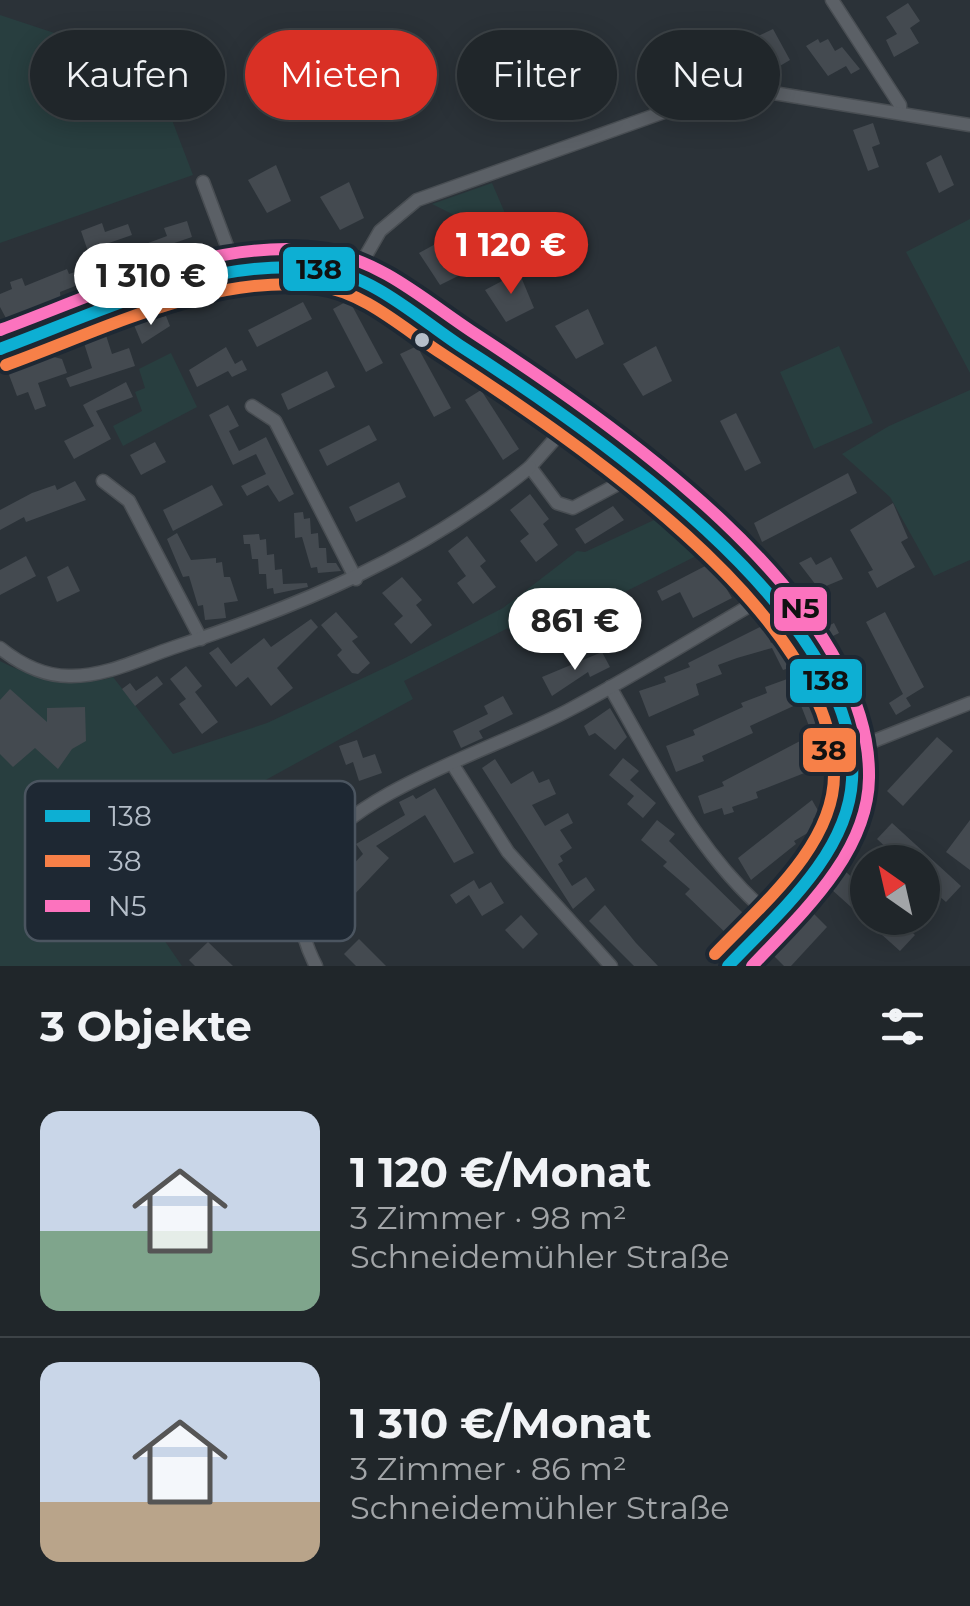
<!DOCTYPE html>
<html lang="de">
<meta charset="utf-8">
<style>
body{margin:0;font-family:Montserrat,sans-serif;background:#2d3236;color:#f1f3f6;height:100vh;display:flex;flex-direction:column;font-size:38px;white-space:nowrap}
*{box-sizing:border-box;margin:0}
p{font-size:32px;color:#a2a5a8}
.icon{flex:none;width:55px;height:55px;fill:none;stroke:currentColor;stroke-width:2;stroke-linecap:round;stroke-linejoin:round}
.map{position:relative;height:966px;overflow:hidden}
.details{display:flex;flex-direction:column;background:#20262a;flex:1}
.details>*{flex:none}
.guide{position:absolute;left:30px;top:30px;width:910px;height:90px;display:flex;gap:20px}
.needle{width:65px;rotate:326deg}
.buttons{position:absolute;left:850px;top:845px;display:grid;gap:20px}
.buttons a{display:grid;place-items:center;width:90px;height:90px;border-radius:50%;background:#20262a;box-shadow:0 5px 25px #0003,0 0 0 2px #3d4347;font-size:50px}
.price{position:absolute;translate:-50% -85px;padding:0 22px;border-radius:35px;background:#fff;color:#222;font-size:32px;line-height:65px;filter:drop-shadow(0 2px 5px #0008)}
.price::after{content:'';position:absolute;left:50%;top:60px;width:30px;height:22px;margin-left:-15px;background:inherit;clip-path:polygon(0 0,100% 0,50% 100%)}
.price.selected{background:#d93025;color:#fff}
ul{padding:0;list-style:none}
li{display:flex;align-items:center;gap:30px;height:250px;padding:0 40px}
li+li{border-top:2px solid #3d4347}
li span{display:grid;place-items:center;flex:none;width:280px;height:200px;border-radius:20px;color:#555}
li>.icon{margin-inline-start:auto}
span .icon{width:120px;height:120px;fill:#fffc;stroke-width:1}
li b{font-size:42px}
h2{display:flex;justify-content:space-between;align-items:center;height:120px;padding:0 40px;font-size:42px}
.tag{padding:0 35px;border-radius:45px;background:#20262a;box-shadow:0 5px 25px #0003,0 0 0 2px #3d4347;font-size:35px;line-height:90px}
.tag.selected{background:#d93025;color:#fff}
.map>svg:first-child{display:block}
</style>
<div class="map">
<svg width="970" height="966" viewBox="0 0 970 966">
<rect width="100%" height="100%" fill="#2b3238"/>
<g fill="#283e3f">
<polygon points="0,15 151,65 193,175 0,243"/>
<polygon points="492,183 520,248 432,204"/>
<polygon points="970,219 970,373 906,252"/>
<polygon points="839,346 873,423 814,449 780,372"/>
<polygon points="171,353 197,407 123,446 113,426 142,411 135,392 145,388 139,369"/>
<polygon points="970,390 970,560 934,576 890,497 842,454 889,426"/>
<path d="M667 514 708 550 518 646 508 628 404 681 413 699 262 782 272 791 149 918 182 966H0V661C37 680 72 689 113 677L173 754 267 723 395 663 503 608 577 551 585 552Z"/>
</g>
<g fill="#444a50">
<polygon points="908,3 920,21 910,28 919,43 894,57 886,40 897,34 886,17"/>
<polygon points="773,29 790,60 768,73 756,51 738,61 731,49"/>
<polygon points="818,39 820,43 828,39 835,51 842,47 860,69 851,74 846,66 828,76 806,46"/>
<polygon points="873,123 880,144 872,147 879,167 868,171 853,130"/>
<polygon points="941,155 954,185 939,193 926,163"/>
<polygon points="276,165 291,201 267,213 248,180"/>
<polygon points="349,182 364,218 340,230 320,197"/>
<polygon points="187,221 192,237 154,250 161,269 83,297 78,285 60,292 61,305 24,316 25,321 8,322 0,307 0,294 12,289 10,282 22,278 25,286 67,269 69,274 93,266 81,231 102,223 105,232 128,224 132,235 109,243 115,261 134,255 132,249 167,236 164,228"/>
<polygon points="452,235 468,271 440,285 419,253"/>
<polygon points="519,272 534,308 506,322 485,290"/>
<polygon points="349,300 383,363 366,372 333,309"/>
<polygon points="303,302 312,319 257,347 248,330"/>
<polygon points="588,309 604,344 576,359 555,326"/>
<polygon points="166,316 170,326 142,344 134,325"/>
<polygon points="104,329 112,354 129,348 135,366 70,387 66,378 92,368 82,337"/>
<polygon points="417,346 451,408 434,417 400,354"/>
<polygon points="656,346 672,381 643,396 623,364"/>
<polygon points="226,347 235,364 242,360 247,370 232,377 228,371 197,387 189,370"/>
<polygon points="50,348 54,357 62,359 67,373 38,383 46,406 35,410 28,392 17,396 6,367"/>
<polygon points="327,371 335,387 288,410 281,394"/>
<polygon points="126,382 133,397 96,411 111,439 74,459 64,441 94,426 83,405"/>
<polygon points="481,390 519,449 503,460 465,400"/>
<polygon points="228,405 239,426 229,431 239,451 266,437 294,494 279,502 268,485 247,496 241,486 266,474 256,454 233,465 209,415"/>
<polygon points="736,413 761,463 745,471 720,421"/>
<polygon points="369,425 377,440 327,466 319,450"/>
<polygon points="155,442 166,462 141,475 130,455"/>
<polygon points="848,473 857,493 762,542 754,523"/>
<polygon points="75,481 86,500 26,522 24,517 0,530 0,510 32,493 55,485 57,490"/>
<polygon points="399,482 406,497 356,522 349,507"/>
<polygon points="212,485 223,505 173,531 163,510"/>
<polygon points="530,494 549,519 543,524 558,545 536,562 520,541 529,534 510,510"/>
<polygon points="893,503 908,538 901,542 915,567 877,588 868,572 873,570 850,530"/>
<polygon points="613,506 624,520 585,544 575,529"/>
<polygon points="303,512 304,519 310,518 311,534 318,533 319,548 326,548 327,563 336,563 341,571 318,573 317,567 311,568 302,537 295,538 294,513"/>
<polygon points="177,533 191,560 216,558 216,563 222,562 224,577 230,577 238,601 224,603 226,618 205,620 203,605 198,606 189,576 183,577 167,539"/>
<polygon points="259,534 260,540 266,539 267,555 274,554 275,570 282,569 283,584 307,583 308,587 274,594 273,588 267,589 266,574 259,574 258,559 252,559 250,544 244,544 243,535"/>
<polygon points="467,536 486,561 480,566 496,587 473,604 457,583 466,576 448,551"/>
<polygon points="26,556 36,576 0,595 0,570"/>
<polygon points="811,557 816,565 831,557 843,579 819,589 799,563"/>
<polygon points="711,563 732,598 693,618 680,592 662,601 657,591"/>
<polygon points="68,566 80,591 57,602 47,577"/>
<polygon points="402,577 422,600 416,605 432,625 411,644 394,624 403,616 382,593"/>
<polygon points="810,593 828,626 834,623 839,633 825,640 813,617 806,621 801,612 808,608 803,597"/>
<polygon points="336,612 358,637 352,641 370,663 358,674 352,673 337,655 342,650 321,625"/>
<polygon points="885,612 924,687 906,698 911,706 896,715 889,703 903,694 866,622"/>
<polygon points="311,619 318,627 277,668 293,688 271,706 248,677 236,687 209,653 218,647 231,664 264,638 271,647"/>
<polygon points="764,625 771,643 780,637 793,667 783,670 772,648 737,658 718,665 722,674 696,684 699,695 649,717 639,691 666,682 664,677 690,667 688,663"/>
<polygon points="602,652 610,667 590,677 588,672 552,696 542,677"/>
<polygon points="186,666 202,686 195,692 218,722 202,734 179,704 186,699 170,679"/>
<polygon points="157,676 163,684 135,706 122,689 130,683 136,691"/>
<polygon points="790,678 796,693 806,689 819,722 809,726 800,703 750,726 753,733 702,756 704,761 676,772 666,746 695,735 693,730 743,707 741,703 767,693 765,687"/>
<polygon points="10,689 47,722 47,708 85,707 86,741 72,749 58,769 35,748 13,767 0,754 0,700"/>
<polygon points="503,696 513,714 479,731 483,738 461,748 453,731 488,714 484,706"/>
<polygon points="610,708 627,737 615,750 595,733 589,736 584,726"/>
<polygon points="819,731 828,755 804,764 807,772 756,792 758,798 732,807 734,812 724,815 722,808 704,814 698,796 724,786 722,782"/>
<polygon points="937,737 953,751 903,806 887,791"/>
<polygon points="357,740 363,758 375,754 382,773 359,781 353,762 346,765 339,746"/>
<polygon points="623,758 639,771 630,780 656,803 643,818 627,804 634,796 609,775"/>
<polygon points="495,759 511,784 533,771 539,783 549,779 556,794 532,805 545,826 568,813 573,823 560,830 572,848 560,856 563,861 558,864 572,886 586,877 595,890 573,909 482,768"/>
<polygon points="435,788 474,853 454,863 425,815 376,846 389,858 332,918 335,923 325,928 318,912 339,903 327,892 363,854 356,844 405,815 399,802 413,795 416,799"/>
<polygon points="812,800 820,814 813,819 818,827 794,841 796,844 751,880 738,858"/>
<polygon points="291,810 310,829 176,942 158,923 246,846 252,853"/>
<polygon points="657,820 675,834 669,841 747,917 731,938 685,894 690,889 663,866 667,862 641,840"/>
<polygon points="970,820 970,870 946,852"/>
<polygon points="892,823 961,886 946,902 922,881 922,862 902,862 877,839"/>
<polygon points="846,872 868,892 868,918 896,918 915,935 900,951 831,889"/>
<polygon points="474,880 479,889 491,882 504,903 482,916 469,895 456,904 450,895"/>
<polygon points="605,905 636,943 658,966 634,966 589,921"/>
<polygon points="811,911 827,927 791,966 784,966 771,953"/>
<polygon points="521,915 538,934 523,949 505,930"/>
<polygon points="359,939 386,966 356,966 344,954"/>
<polygon points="208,942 233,966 195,966 189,960"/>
</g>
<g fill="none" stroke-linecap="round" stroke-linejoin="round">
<g stroke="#494e53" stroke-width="15">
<g id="street">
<polyline points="832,0 900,105 900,113"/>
<polyline points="203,182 236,270"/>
<polyline points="353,278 380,231 417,200 709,96 749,89 970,125"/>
<path d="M0 349C94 316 221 255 321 269 363 274 399 305 434 328 551 403 692 501 780 609 817 655 855 720 852 781 850 848 771 919 728 966"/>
<polyline points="252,406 275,421 356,579"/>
<polyline points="570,422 530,467 557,503 573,508 637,474"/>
<polyline points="103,481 129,501 201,639"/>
<path d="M0 648C20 664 43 676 69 676 104 677 140 659 172 648 302 605 423 555 530 467"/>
<path d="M610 687C658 770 697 855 773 918"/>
<polyline points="851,750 970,703"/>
<polyline points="453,765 508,852 611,966"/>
<path d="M316 966C298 931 292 892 313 857 355 790 498 748 569 710 637 674 702 633 768 595"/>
</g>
</g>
<use href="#street" stroke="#5b6066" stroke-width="12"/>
<g stroke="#1e2833" stroke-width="20">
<path id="bus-1" d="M0 349C100 312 211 256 321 269 372 275 417 317 459 345 584 425 862 613 852 780 848 855 776 915 728 966"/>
</g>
<g stroke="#1e2833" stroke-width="20">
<path id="bus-2" d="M6 365C103 330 212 273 319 286 365 292 406 331 444 355 566 435 835 613 834 775 834 846 760 906 715 954"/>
</g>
<g stroke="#1e2833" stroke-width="20">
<path id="bus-3" d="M0 330C101 293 216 235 327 252 381 261 427 302 471 331 606 419 872 599 869 778 868 854 800 915 752 966"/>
</g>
<use href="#bus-1" stroke="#0dafd3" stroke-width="12"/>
<use href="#bus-2" stroke="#f78048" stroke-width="12"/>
<use href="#bus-3" stroke="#fc73be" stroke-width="12"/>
</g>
<circle fill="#b5bec9" stroke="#1e2833" stroke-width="4" cx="422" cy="340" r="9"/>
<rect x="25" y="781" width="330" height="160" rx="15" fill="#1e2833" stroke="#4b5560" stroke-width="2.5"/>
<rect x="45" y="810" width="45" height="12" fill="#0dafd3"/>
<rect x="45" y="855" width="45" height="12" fill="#f78048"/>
<rect x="45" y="900" width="45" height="12" fill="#fc73be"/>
<g font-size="28" fill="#b5bec9">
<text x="108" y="826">138</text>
<text x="108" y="871">38</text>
<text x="108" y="916">N5</text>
</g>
<g stroke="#1e2833" stroke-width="4">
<rect x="281" y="245" width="76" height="48" rx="10" fill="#0dafd3"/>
<rect x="772" y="585" width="57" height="48" rx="10" fill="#fc73be"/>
<rect x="788" y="657" width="76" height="48" rx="10" fill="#0dafd3"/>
<rect x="801" y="726" width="57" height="48" rx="10" fill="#f78048"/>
</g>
<g font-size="28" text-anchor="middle" font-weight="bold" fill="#111">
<text x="319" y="279">138</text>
<text x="800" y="618">N5</text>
<text x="826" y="690">138</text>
<text x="829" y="760">38</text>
</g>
</svg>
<div class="buttons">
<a><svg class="needle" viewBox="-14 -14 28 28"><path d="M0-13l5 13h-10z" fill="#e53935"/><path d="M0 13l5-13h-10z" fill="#a2a5a8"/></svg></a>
</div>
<b class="price selected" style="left:511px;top:297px">1 120 €</b>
<b class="price" style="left:151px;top:328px">1 310 €</b>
<b class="price" style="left:575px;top:673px">861 €</b>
<div class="guide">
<a class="tag">Kaufen</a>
<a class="tag selected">Mieten</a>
<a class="tag">Filter</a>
<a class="tag">Neu</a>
</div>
</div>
<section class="details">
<h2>3 Objekte<svg class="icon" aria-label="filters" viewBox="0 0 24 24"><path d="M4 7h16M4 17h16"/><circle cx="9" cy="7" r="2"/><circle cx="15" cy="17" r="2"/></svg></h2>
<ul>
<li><span style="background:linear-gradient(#c9d6e8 60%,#7fa58c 0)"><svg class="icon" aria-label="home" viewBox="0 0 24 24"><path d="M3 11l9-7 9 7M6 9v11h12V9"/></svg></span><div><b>1 120 €/Monat</b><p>3 Zimmer · 98 m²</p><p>Schneidemühler Straße</p></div></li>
<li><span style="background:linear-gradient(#c9d6e8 70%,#b9a48a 0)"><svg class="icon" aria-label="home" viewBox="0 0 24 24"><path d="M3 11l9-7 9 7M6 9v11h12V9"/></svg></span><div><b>1 310 €/Monat</b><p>3 Zimmer · 86 m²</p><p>Schneidemühler Straße</p></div></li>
</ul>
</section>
